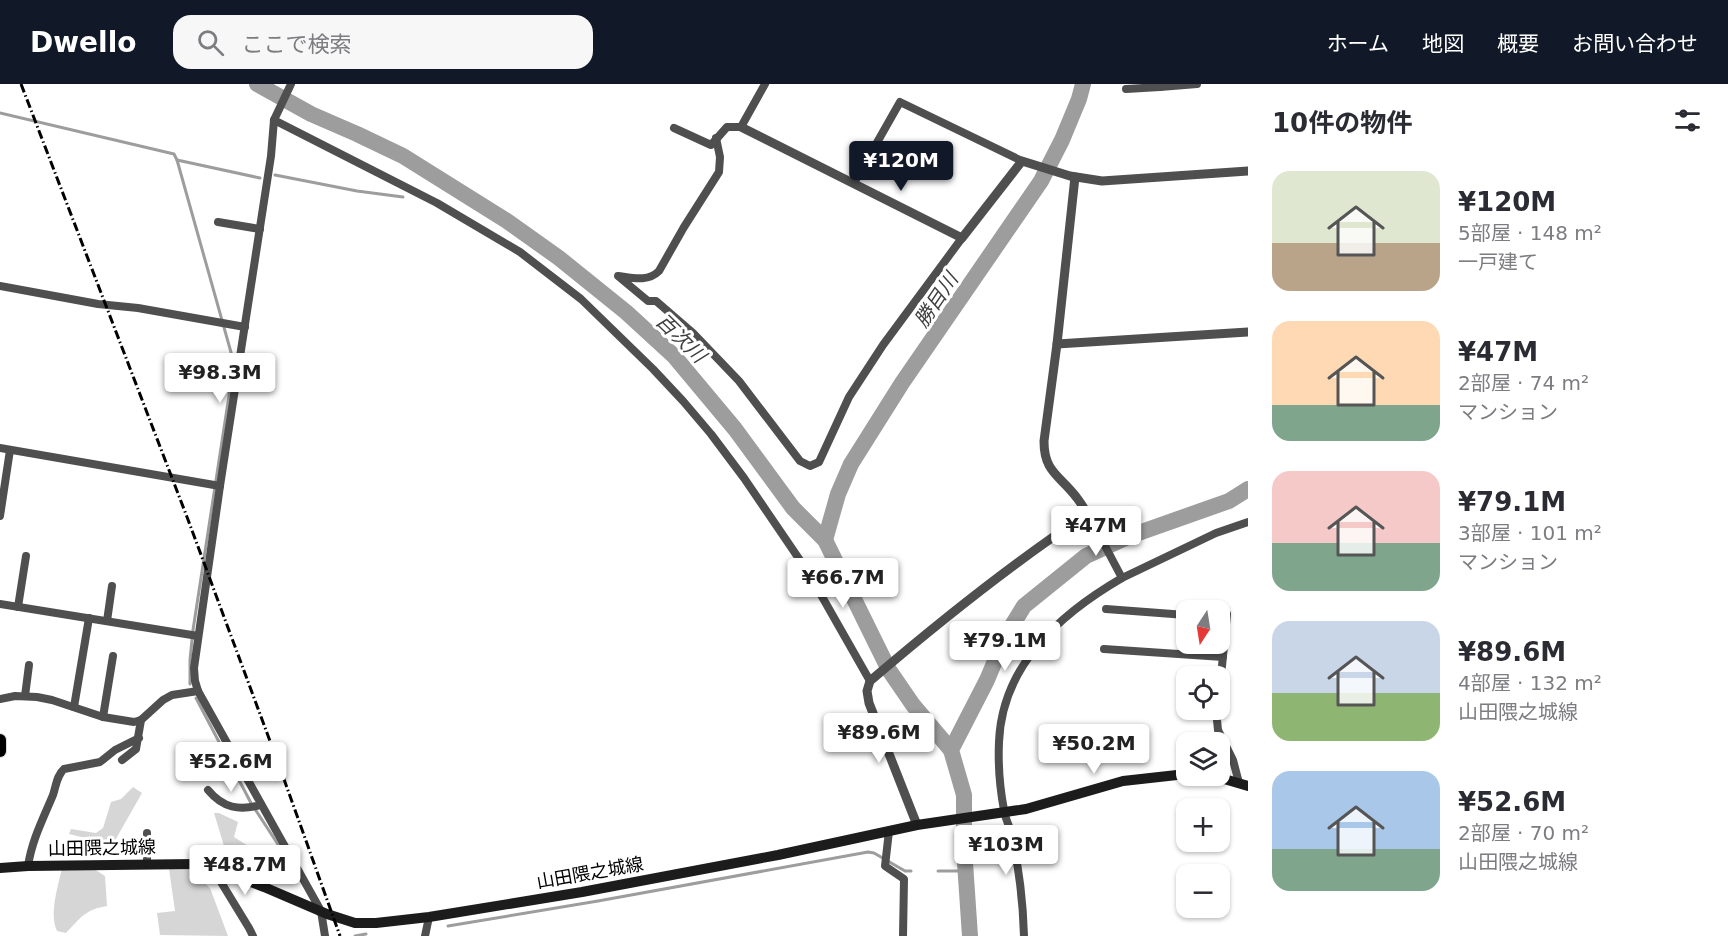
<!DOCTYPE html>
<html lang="ja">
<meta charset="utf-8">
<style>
body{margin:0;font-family:"DejaVu Sans","Noto Sans JP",sans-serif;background:#f7f7f7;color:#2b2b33;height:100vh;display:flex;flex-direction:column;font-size:22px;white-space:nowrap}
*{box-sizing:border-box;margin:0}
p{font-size:20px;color:#7c7c81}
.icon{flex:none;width:33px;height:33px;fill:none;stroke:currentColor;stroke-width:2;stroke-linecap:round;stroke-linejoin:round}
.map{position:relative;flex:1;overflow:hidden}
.panel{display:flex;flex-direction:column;background:#fff;width:480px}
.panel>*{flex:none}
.needle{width:39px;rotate:192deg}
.tools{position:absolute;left:1176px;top:516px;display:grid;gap:12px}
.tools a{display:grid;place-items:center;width:54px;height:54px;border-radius:12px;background:#fff;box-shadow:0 2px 4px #0004;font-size:30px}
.price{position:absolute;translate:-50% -51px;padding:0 14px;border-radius:6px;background:#fff;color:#222;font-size:20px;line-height:39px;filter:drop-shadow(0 2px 3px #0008)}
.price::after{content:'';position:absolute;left:50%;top:36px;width:18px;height:14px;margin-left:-9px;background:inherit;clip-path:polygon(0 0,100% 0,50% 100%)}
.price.current{background:#111827;color:#fff}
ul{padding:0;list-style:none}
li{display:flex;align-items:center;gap:18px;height:150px;padding:0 24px}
li span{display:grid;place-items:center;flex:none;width:168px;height:120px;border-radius:18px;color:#555}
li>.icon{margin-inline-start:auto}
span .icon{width:72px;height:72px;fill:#fffc;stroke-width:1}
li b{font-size:26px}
h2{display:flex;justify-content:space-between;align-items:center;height:72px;padding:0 24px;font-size:26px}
header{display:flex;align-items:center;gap:36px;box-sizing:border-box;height:84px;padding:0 30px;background:#111827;color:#fff}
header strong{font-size:28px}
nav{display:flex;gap:33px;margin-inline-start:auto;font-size:21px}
.search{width:420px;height:54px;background:#f7f7f7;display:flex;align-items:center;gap:15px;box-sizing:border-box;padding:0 21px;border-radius:18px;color:#7c7c81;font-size:22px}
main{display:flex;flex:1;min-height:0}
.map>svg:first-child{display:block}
</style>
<header>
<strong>Dwello</strong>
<div class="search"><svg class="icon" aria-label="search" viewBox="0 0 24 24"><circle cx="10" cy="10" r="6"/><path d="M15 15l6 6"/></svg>ここで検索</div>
<nav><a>ホーム</a><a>地図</a><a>概要</a><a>お問い合わせ</a></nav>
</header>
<main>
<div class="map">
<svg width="1248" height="852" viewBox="0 0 1248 852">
<rect width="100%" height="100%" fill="#fff"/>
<g fill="#d6d6d6">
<polygon points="133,703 142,709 109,767 99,772 97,767 90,763 89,755 69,750 71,745 96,749 103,744 111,718 121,715"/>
<polygon points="214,729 219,729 238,738 234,753 264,772 266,779 263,794 216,776 224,762"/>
<path d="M62 784 94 785 105 792 107 822C86 825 80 834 66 849L57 847C49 829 58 803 62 784Z"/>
<polygon points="169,785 190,786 210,804 228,852 160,851 157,829 175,827"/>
</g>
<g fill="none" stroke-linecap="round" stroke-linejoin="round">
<g stroke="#9d9d9d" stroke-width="3">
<polyline points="0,29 174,70 177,76 234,279 193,546 190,576 190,600"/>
<polyline points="177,76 260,94"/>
<polyline points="275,91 357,107 403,113"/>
<polyline points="196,614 251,719 279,762"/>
<polyline points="938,787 966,787"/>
<polyline points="448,842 598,817 868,768 874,769 905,787 911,787"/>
<polyline points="355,852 366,850"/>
</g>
<g stroke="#9d9d9d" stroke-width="16">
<polyline points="257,0 311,30 357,50 403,72 507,137 559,174 626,228 674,272 735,345 793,424 825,456 889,586 913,621 951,666"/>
<polyline points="825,456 838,410 851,380 902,299 1041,97 1062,56 1079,15 1083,0"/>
<polyline points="970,852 964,764 964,711 951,666 987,596 1005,553 1024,522 1086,472 1130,452 1229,417 1248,405"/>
</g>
<g stroke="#dbdbdb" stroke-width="14">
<polyline id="primary" points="0,656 0,667"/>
</g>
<g stroke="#4f4f4f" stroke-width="8">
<polyline points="291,0 274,36 271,72 220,402 194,584 195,597 198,607 321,827 325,852"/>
<polyline points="1159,0 1160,3 1197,0"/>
<polyline points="1126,5 1160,3"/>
<polyline points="274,36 437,119 520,168 581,215 653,285 683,317 711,350 744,394 808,488 870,597"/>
<polyline points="674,44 711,61 727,43 741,43 765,0"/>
<path d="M716 54 720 73 719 88 684 143 659 187C648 198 633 194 618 192L648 217H656L693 249 739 297 800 377 810 382 819 378 849 313 883 261 962 154"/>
<polyline points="854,99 900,18 1022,77"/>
<polyline points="218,138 260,145"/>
<polyline points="0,202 98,220 138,224 245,243"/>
<polyline points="0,364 220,402"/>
<polyline points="0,432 10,366"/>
<polyline points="1122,494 1216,449 1248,438"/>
<polyline points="0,520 198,552"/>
<polyline points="18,523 26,472"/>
<polyline points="1106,525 1186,531"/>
<polyline points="1220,530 1227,530 1222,582 1220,596"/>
<polyline points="107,537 112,502"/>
<polyline points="1104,565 1223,573"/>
<polyline points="25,612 29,581"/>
<polyline points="0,615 15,612 37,613 52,616 103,633 134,638 141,636 163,616 172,611 198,607"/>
<polyline points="74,623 89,534"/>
<polyline points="1216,626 1218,646 1233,676 1239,699"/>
<polyline points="103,633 113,572"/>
<polyline points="122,676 136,665 141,636"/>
<path d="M208 706C223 724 239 727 261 721"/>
<polyline points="889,747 885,782 904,795 903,852"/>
<polyline points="147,779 147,749"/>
<path d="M28 782C32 756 43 735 53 711 56 702 57 691 64 685L100 678 115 666 139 654"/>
<polyline points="213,785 249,844 253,852"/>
<polyline points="425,852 429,833"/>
<path d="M1024 852C1023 817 1019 783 1011 748 1009 741 1005 734 1004 726 1000 705 998 680 999 658 1002 581 1060 530 1122 494L1095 443"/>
</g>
<g stroke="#4f4f4f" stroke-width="9">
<polyline points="741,43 962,154 1022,77 1070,92 1102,97 1248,87"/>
<path d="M1075 93 1057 260 1044 357C1044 389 1060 391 1077 414 1084 423 1089 433 1095 443"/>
<polyline points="1057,260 1248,248"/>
<path d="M917 741 869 619 867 607 870 597C939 538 1011 480 1087 430"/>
</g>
<g stroke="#1c1c1c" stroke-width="10">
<polyline points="1214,692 1248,702"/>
<polyline points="0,784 28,782 196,780 222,787 264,803 327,830 355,839 376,839 429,833 582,808 778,771 917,741 1026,725 1123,697 1186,690"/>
</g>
<use href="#primary" stroke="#000" stroke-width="12"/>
<polyline stroke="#000" stroke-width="3" stroke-dasharray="9 3 1.5 3" stroke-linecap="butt" points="21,0 187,433 280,684 340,852"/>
</g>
<g text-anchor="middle" stroke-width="6" stroke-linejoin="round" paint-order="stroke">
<g font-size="18" fill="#000" stroke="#fff">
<text transform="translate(102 764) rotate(-1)" y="6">山田隈之城線</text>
<text transform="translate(590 789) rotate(-10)" y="6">山田隈之城線</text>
</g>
<g font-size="20" font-style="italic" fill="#3e3e3e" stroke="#fff">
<text transform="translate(936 216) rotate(-56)" y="7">勝目川</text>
<text transform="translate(681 254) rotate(44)" y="7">百次川</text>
</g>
</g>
</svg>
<div class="tools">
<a><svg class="needle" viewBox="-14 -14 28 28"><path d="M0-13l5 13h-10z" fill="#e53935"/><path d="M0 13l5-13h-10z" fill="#7c7c81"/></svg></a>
<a><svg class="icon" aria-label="locate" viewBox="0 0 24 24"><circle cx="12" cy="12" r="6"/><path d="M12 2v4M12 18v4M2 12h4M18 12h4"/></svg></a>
<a><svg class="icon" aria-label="layers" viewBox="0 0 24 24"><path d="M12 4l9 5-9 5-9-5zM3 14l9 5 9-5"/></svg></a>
<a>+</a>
<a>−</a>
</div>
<b class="price current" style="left:901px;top:108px">¥120M</b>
<b class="price" style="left:220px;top:320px">¥98.3M</b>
<b class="price" style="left:1096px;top:473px">¥47M</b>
<b class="price" style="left:843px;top:525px">¥66.7M</b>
<b class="price" style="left:1005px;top:588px">¥79.1M</b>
<b class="price" style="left:879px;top:680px">¥89.6M</b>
<b class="price" style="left:1094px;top:691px">¥50.2M</b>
<b class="price" style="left:231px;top:709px">¥52.6M</b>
<b class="price" style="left:1006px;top:792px">¥103M</b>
<b class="price" style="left:245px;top:812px">¥48.7M</b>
</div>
<section class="panel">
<h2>10件の物件<svg class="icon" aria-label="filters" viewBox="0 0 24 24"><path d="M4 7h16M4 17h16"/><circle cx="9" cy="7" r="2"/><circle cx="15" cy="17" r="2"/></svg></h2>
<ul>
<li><span style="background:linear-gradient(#dfe7d0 60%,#b9a48a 0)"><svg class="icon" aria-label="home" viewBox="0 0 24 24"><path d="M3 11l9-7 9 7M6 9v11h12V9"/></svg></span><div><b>¥120M</b><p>5部屋 · 148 m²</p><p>一戸建て</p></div></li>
<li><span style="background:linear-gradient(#ffd9b3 70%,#7fa58c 0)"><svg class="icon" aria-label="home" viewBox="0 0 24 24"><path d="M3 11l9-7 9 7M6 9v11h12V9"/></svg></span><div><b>¥47M</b><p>2部屋 · 74 m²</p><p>マンション</p></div></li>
<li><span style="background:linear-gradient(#f6c9c9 60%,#7fa58c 0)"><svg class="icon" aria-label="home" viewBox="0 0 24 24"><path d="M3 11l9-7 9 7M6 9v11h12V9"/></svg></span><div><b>¥79.1M</b><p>3部屋 · 101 m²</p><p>マンション</p></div></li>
<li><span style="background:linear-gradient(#c9d6e8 60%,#8fb573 0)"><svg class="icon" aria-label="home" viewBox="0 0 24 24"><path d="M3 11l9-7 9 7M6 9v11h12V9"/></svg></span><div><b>¥89.6M</b><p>4部屋 · 132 m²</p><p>山田隈之城線</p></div></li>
<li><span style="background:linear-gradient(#a9c7e8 65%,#7fa58c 0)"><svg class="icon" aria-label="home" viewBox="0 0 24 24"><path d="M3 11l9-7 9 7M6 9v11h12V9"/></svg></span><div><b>¥52.6M</b><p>2部屋 · 70 m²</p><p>山田隈之城線</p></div></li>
</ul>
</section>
</main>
